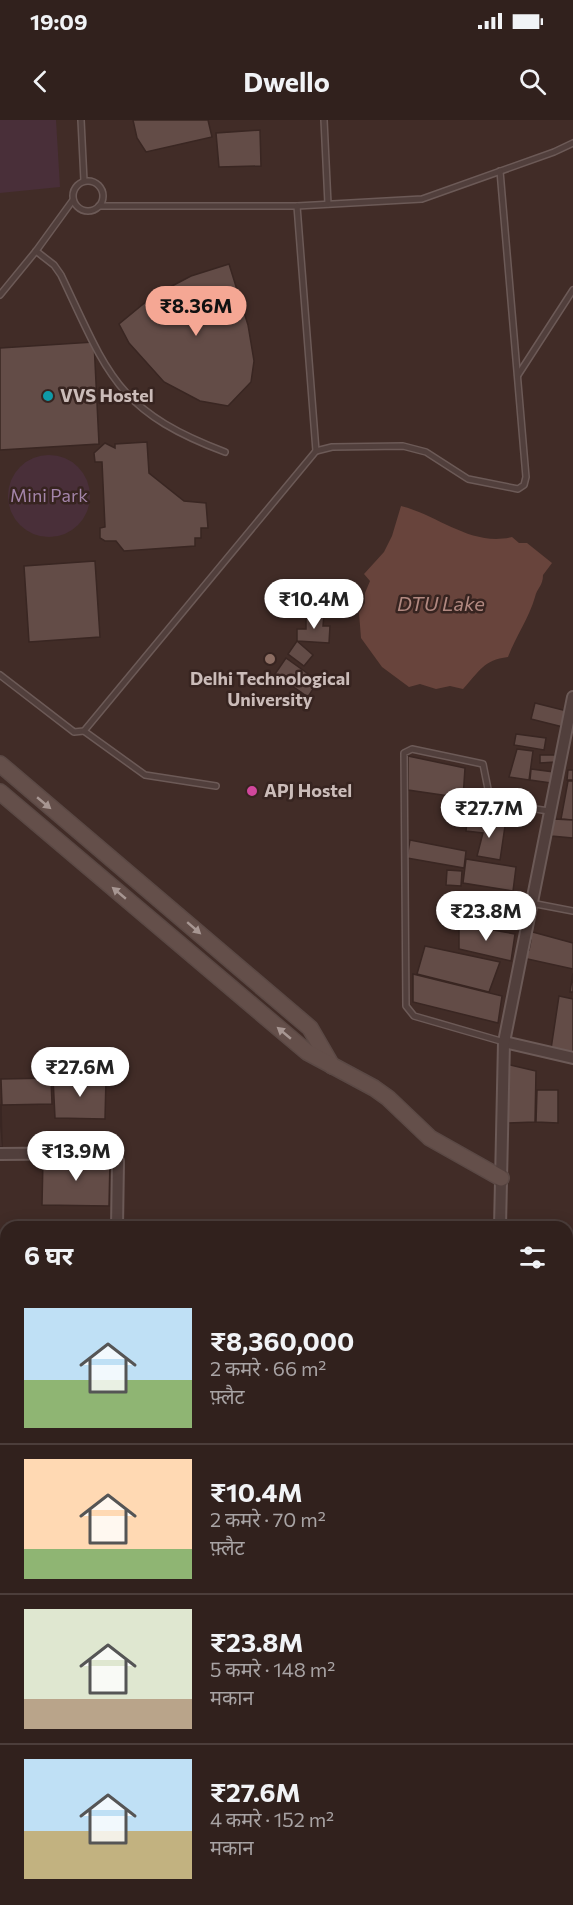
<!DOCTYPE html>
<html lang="hi">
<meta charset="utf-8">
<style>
body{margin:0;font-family:Commissioner,"Noto Sans Devanagari",sans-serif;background:#392926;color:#f1f3f6;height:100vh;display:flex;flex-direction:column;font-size:22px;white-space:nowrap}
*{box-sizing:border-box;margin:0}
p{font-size:20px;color:#a8a3a4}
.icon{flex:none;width:33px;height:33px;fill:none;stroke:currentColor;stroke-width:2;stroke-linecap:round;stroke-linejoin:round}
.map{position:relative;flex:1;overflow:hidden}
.sheet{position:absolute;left:0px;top:1101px;width:573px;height:684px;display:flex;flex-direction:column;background:#31211d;border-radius:18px 18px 0 0;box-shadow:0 3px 15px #0003,0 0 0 2px #4c3e3b}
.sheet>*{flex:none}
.price{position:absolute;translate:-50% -51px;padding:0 14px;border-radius:21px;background:#fff;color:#222;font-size:20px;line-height:39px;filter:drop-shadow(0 2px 3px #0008)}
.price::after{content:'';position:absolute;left:50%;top:36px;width:18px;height:14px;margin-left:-9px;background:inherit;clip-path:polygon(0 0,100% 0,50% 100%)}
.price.current{background:#f5a794;color:#111}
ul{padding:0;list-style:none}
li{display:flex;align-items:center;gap:18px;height:150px;padding:0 24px}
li+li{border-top:2px solid #4c3e3b}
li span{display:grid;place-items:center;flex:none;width:168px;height:120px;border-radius:0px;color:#555}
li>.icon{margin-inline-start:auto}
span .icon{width:72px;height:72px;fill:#fffc;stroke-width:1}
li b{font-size:26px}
h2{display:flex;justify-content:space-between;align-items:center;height:72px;padding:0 24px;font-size:26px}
.status{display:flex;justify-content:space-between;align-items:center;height:42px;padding:0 30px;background:#31211d;direction:ltr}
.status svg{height:16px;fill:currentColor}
header{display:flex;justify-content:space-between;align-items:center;height:78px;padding:0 24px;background:#31211d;font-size:27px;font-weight:700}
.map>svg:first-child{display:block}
</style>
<div class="status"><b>19:09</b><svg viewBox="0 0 49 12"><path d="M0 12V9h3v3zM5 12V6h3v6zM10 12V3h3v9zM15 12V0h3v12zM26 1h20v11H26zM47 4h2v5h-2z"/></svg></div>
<header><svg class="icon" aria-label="back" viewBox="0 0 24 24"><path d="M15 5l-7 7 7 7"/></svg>Dwello<svg class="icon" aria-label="search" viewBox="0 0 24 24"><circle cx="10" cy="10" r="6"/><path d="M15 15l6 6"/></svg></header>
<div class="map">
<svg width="573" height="1785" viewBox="0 0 573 1785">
<rect width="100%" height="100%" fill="#412c27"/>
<g fill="#492f39">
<polygon points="0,0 56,0 60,67 0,73"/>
<circle cx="49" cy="376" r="41"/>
</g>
<path fill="#68443c" d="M401 386C438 395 471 427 512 417L519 423H527L552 443 543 455C543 466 537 468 535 477 529 498 516 516 508 537 483 540 480 551 463 569L450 566 436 569 420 564 409 567 382 547 361 518 359 493 365 483V473L370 461 364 454 384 432 392 416Z"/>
<g fill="#634c47" stroke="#392622" stroke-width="1.5">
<polygon points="133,0 208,0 212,17 146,32 137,18"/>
<polygon points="260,10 261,46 219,47 216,13"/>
<polygon points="229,144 248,205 254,241 251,262 228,286 200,281 164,262 129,223 119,204 153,176 191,156"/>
<polygon points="94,222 99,324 0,330 0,228"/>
<polygon points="147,322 149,353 184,381 206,383 208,408 201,408 201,418 195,418 195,426 124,431 116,421 105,421 100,418 100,408 105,407 102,342 95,342 94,333 105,323 115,328 115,324"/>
<polygon points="95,441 100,517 29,522 24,446"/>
<polygon points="306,493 324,493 323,506 330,506 329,523 297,521 297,509 306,509"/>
<polygon points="297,521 313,535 304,546 288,534"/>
<polygon points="286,538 318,561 308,577 275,554"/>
<polygon points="535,583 567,591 563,607 531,599"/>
<polygon points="516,614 546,618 544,630 514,625"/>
<polygon points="517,629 533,631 529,660 509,657"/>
<polygon points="540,635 555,635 555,642 540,643"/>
<polygon points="408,636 465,648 463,678 408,670"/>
<polygon points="531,649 554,652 551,663 530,660"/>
<polygon points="568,650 573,650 573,660 567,660"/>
<polygon points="568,661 573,661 573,700 561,699"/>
<polygon points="554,699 573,700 573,718 551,716"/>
<polygon points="467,701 505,706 500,740 477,736 483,713 466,711"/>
<polygon points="410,720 466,731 464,748 407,738"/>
<polygon points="466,739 516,747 513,771 463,763"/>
<polygon points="447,750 462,751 461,766 446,765"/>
<polygon points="500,773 526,777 521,799 500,794"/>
<polygon points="459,804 515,814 511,841 459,829"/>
<polygon points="529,811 573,823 573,849 523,838 525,829 529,830 531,820 527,819"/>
<polygon points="425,826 500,842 489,872 417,854"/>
<polygon points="573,853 573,872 570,872"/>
<polygon points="413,854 502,876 498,903 413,882"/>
<polygon points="559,876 573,879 573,933 551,929"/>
<polygon points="506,944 536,951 535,1002 507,1003"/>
<polygon points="53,957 106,958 105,999 55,998"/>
<polygon points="51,958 52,984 2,985 1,959"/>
<polygon points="537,970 558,970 558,1003 536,1002"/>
<polygon points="0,985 1,985 2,1027 0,1027"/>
<polygon points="43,1039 110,1040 109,1086 42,1085"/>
<rect x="567" y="1110" width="6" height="36"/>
<rect x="0" y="1180" width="6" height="19"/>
<polygon points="567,1205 573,1206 573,1238 567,1237"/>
<polygon points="1,1321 6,1322 6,1357 1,1357"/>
<rect x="567" y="1367" width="3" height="59"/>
<rect x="567" y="1470" width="6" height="25"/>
<rect x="567" y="1570" width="6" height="18"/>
</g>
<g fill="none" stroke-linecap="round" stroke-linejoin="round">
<g stroke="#6c5a57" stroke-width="8">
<g id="lane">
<polyline points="81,0 84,61"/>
<polyline points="324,0 328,84"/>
<circle cx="88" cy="76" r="15"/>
<polyline points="99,86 297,86 422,79 554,32 573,23"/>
<polyline points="297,86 316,331"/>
<path d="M36 131 54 145 61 155C108 254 116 291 225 332"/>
<polyline points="0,175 36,131 73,80"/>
<polyline points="518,255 573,170"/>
<polyline points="0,555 74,612 84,611 316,331 332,327 403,326 426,332 468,359 518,369 524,365 526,357 500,51"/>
<polyline points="84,611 145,655 216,666"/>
<polyline points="531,783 573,791"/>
<polyline points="504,922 414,896 406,886 404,633 412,629 483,644 490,679 501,684 549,691"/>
<polyline points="567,1151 573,1151"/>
<polyline points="567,1241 573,1241"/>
<polyline points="567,1357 573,1357"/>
</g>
</g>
<g stroke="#6c5a57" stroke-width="14">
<g id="street">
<polyline points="504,922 573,938"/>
<polyline points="0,1034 112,1033 118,1041 117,1107"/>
<polyline points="500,1107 504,922 573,577"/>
<polyline points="0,1168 6,1168"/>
<polyline points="0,1361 6,1360"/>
<polyline points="567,1427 573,1427"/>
<polyline points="515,1779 515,1785"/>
</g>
</g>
<g stroke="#5b4945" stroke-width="18">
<g id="secondary">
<polyline points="0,644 310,908 332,946"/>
<polyline points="0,672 307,932 374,968 388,978 430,1018 501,1058"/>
</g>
</g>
<use href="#lane" stroke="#513f3c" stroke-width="5"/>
<use href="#street" stroke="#513f3c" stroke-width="10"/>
<use href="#secondary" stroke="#644f4a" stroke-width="15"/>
</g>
<defs><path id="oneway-solid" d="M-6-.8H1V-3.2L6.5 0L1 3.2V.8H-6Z" transform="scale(1.5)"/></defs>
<g fill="#a79692">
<use href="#oneway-solid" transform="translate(44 683) rotate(40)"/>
<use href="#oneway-solid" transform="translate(119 773) rotate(-140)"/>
<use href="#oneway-solid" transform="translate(194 808) rotate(41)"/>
<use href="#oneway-solid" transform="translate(284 913) rotate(-140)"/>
</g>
<circle fill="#0f9aa8" stroke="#372420" stroke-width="2" cx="48" cy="276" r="6"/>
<circle fill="#8d6e63" stroke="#372420" stroke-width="2" cx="270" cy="539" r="6"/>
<circle fill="#d1479c" stroke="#372420" stroke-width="2" cx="252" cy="671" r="6"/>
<g text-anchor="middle" stroke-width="5" stroke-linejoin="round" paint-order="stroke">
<g font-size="18" font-weight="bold" fill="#cbbcb9" stroke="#372420" text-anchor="start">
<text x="60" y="282">VVS Hostel</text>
<text x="270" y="565" text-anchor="middle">Delhi Technological<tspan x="270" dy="21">University</tspan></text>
<text x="264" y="677">APJ Hostel</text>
</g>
<g font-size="18" fill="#a485aa" stroke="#372420">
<text x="49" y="382">Mini Park</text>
</g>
<g font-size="20" font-style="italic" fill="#b28981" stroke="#372420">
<text x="441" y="491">DTU Lake</text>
</g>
</g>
</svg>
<b class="price current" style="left:196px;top:217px">₹8.36M</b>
<b class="price" style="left:314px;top:510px">₹10.4M</b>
<b class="price" style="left:489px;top:719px">₹27.7M</b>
<b class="price" style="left:486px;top:822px">₹23.8M</b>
<b class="price" style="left:80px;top:978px">₹27.6M</b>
<b class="price" style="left:76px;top:1062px">₹13.9M</b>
<section class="sheet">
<h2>6 घर<svg class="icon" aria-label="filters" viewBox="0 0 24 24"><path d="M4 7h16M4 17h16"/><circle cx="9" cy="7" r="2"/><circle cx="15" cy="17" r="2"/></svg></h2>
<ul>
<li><span style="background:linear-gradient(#bfe0f5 60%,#8fb573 0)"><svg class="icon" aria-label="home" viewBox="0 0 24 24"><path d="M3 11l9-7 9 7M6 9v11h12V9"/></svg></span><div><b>₹8,360,000</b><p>2 कमरे · 66 m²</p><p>फ़्लैट</p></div></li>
<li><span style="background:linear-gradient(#ffd9b3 75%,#8fb573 0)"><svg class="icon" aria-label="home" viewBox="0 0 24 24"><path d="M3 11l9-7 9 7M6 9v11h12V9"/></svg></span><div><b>₹10.4M</b><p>2 कमरे · 70 m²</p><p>फ़्लैट</p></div></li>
<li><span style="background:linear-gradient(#dfe7d0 75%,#b9a48a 0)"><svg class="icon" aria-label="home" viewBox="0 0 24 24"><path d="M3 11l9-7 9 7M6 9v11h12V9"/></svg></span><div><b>₹23.8M</b><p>5 कमरे · 148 m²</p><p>मकान</p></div></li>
<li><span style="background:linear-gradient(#bfe0f5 60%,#c2b280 0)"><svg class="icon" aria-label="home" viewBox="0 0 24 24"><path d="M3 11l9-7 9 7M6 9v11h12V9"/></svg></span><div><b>₹27.6M</b><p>4 कमरे · 152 m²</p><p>मकान</p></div></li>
</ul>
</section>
</div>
